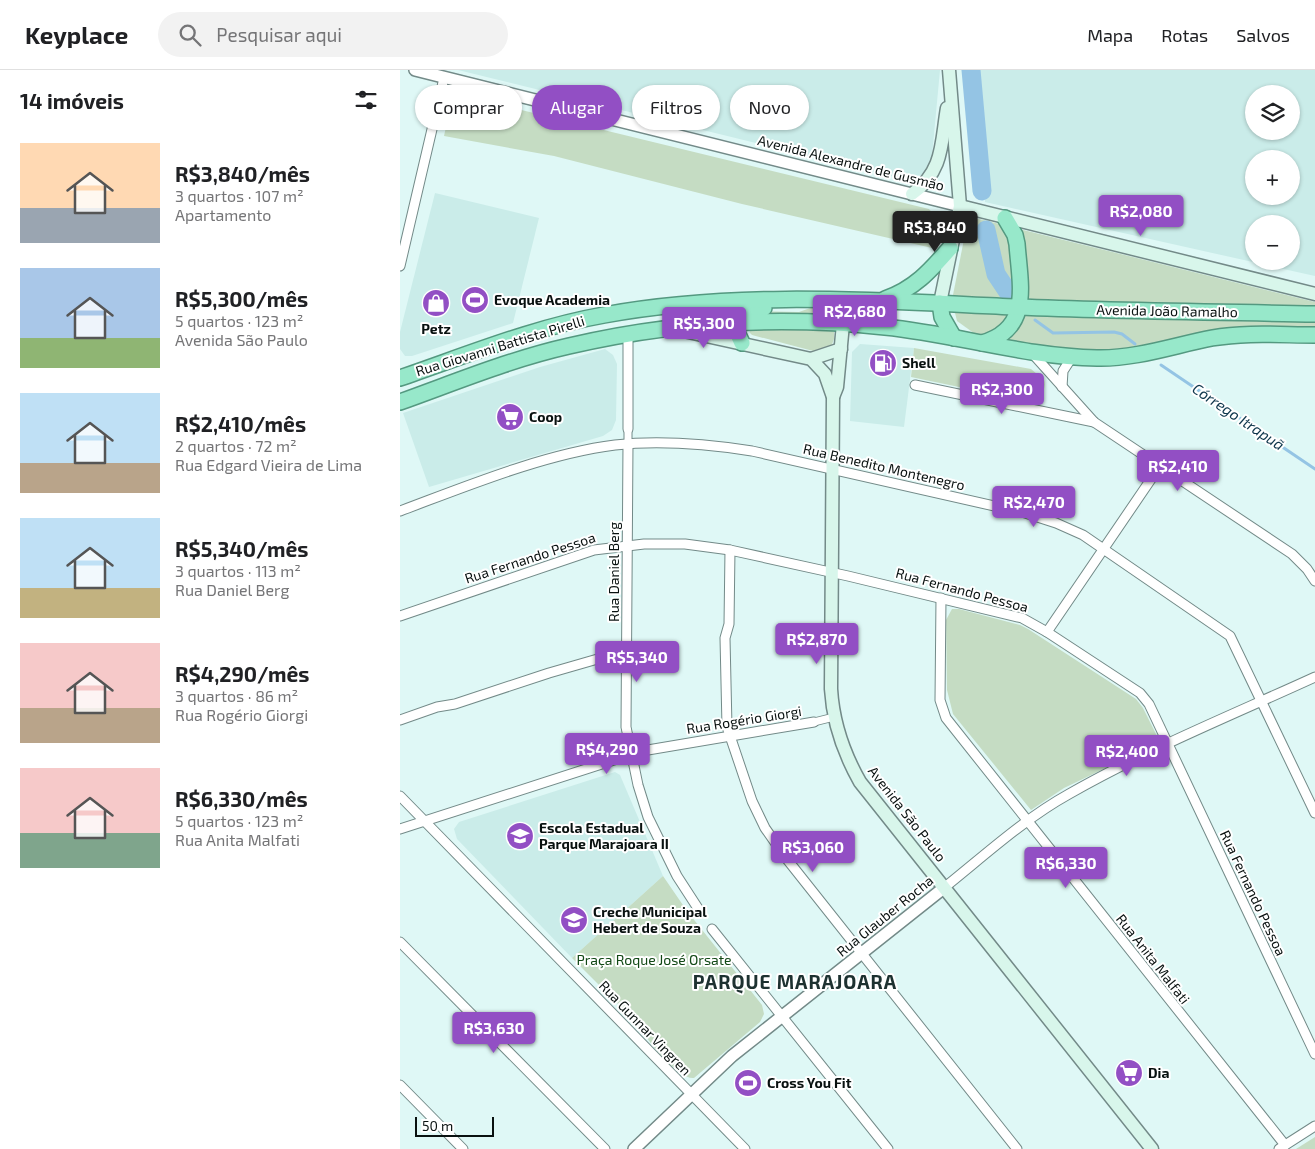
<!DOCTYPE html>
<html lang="pt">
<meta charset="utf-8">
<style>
body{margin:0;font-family:"Exo 2",sans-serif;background:#f2f2f2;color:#202124;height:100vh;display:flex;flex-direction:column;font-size:19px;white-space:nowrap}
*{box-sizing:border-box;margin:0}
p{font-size:16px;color:#757577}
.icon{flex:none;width:28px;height:28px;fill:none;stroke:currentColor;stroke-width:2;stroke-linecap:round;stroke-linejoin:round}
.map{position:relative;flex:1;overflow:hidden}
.panel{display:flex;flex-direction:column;background:#fff;width:400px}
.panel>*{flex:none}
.banner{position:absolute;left:15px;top:15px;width:475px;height:45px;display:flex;gap:10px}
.controls{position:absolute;left:845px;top:15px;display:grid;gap:10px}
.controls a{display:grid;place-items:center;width:55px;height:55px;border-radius:50%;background:#fff;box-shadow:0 1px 4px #0004;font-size:25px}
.scale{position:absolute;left:15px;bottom:12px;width:79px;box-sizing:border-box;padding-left:5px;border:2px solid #091110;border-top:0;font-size:14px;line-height:18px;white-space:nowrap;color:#091110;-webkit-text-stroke:4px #fff;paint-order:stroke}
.price{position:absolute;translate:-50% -42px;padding:0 11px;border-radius:5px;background:#924fc4;color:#fff;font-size:16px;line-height:32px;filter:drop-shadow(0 1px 2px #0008)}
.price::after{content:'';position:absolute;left:50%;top:30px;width:15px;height:11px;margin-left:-8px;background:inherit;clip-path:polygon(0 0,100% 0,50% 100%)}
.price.selected{background:#222;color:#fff}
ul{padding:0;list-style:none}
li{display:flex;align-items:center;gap:15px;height:125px;padding:0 20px}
li span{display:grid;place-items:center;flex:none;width:140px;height:100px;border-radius:0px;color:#555}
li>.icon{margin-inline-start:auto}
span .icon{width:60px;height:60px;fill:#fffc;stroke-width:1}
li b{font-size:21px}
h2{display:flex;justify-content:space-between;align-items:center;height:60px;padding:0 20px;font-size:21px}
.tag{padding:0 18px;border-radius:22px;background:#fff;box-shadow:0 1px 4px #0004;font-size:18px;line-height:45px}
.tag.selected{background:#924fc4;color:#fff}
header{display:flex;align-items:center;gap:30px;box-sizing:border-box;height:70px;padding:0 25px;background:#fff;border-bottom:1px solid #e0e0e0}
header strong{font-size:24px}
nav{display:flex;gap:28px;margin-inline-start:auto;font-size:18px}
.search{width:350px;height:45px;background:#f2f2f2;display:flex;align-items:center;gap:12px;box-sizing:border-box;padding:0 18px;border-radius:28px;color:#757577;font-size:19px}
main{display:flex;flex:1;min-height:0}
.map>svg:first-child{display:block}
</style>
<header>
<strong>Keyplace</strong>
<div class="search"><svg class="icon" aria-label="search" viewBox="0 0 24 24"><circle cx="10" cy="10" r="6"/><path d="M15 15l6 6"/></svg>Pesquisar aqui</div>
<nav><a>Mapa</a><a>Rotas</a><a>Salvos</a></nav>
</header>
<main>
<section class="panel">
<h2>14 imóveis<svg class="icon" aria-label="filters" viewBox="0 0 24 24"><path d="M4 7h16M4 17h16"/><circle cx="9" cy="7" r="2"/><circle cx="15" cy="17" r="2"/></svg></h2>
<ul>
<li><span style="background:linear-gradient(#ffd9b3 65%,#9aa5b1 0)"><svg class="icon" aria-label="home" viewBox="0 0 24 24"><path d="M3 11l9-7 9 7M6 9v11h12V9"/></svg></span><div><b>R$3,840/mês</b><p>3 quartos · 107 m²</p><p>Apartamento</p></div></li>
<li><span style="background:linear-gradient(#a9c7e8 70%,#8fb573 0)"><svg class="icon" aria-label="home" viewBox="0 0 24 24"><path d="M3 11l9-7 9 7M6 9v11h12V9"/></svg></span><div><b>R$5,300/mês</b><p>5 quartos · 123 m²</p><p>Avenida São Paulo</p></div></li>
<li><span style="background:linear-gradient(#bfe0f5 70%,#b9a48a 0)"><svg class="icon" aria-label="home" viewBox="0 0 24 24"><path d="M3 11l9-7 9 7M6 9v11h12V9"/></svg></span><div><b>R$2,410/mês</b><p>2 quartos · 72 m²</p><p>Rua Edgard Vieira de Lima</p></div></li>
<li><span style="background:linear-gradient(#bfe0f5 70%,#c2b280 0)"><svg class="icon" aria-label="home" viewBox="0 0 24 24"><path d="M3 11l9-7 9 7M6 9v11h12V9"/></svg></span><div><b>R$5,340/mês</b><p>3 quartos · 113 m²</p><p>Rua Daniel Berg</p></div></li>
<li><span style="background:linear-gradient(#f6c9c9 65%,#b9a48a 0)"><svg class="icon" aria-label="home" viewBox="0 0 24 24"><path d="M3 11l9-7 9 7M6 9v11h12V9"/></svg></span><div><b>R$4,290/mês</b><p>3 quartos · 86 m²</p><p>Rua Rogério Giorgi</p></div></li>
<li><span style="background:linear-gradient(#f6c9c9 65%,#7fa58c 0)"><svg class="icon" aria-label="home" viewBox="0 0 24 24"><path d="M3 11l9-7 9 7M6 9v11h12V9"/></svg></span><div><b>R$6,330/mês</b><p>5 quartos · 123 m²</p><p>Rua Anita Malfati</p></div></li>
</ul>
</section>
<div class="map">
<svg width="915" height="1079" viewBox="0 0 915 1079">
<rect width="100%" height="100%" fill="#dff8f6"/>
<g fill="#caece9" fill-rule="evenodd">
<polygon points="58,0 540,0 531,96 521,105 503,109"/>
<path d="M575 0H915V206L585 132ZM854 24H891V61H854ZM854 89H891V126H854ZM854 154H891V191H854Z"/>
<polygon points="35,123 139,148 113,253 12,286 5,286 0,279 0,262"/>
<polygon points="460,274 514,278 504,357 450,351 452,282"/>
<polygon points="205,279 213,285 217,294 216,350 212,360 203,366 29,417 3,343 140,297"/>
<polygon points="215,702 220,705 263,806 172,888 57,769 54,759 59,752"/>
</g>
<g fill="#c5dcc3">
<polygon points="60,25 529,139 540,152 532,178 342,134 154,86 44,66 52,30"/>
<polygon points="575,148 915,232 915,261 699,283 582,269 557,251 553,235 553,225 567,154"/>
<polygon points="413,237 431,239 433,243 430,245 351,243 351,241 399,242"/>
<polygon points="353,258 430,260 434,262 434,269 431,277 417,282 352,265 349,262"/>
<path d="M514 278 631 299 644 310C647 323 638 328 627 331L511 307Z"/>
<polygon points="552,539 559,539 620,555 628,559 736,629 743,638 760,672 664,718 631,740 553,644 547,620 546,550"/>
<path d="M263 806 287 841 362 935 364 944 360 952 294 1008C280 1010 246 971 241 957L172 888Z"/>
<polygon points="915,1067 915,1079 896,1079"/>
</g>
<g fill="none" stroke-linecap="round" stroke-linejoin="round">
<g stroke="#94c4e4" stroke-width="3">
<polyline points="635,250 653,263 714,262 722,264 735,274"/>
<polyline points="761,295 915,399"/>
</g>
<g stroke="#94c4e4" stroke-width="19">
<polyline points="571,0 582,121"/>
<polyline points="586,160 596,204 608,222"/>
</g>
<g stroke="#738a88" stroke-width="9">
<g id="pedestrian">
<polyline points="228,374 228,359"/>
<polyline points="414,652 434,647"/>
</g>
</g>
<g stroke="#738a88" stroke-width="11">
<g id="minor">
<polyline points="0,196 44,8"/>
<polyline points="632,283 694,352 892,484 907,499 915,511"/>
<polyline points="515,315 694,352"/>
<polyline points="662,317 663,301 672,287"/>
<polyline points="228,359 228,264"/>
<polyline points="228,374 226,657 238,715 248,747 277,806 301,843"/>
<path d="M0 441C67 416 144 384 215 375 260 370 307 374 352 381L625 443 656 453 683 465 830 566 915 743"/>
<polyline points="330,480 329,554 325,568 327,657 352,731 365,758 386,788 617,1079"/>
<polyline points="541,528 540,630 546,648 885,1075"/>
<polyline points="0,546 194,480 244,474 285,474 330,480 448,506 622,548 647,562 740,623 749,634 915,984"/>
<polyline points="647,562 760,396"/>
<polyline points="0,650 37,637 55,634 149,603 208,586 225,587"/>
<polyline points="0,726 345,1079"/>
<polyline points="0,759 242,681 414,652"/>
<path d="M545 817C585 785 624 749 669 724 748 679 832 645 915 607"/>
<polyline points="312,859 488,1079"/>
<polyline points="0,872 205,1079"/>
<polyline points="0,1015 63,1079"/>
<polyline points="879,1079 915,1056"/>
</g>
</g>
<g stroke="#738a88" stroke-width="14">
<g id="tertiary">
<polyline points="15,0 560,136"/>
<polyline points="234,1079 332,986 545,817"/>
</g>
</g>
<g stroke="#738a88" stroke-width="15">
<g id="secondary">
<path d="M512 124C544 101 541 73 547 38"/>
<polyline points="560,136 915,224"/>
<polyline points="540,233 560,136 549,0"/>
<path d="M279 260 411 289 425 304 433 327 431 619C433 653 443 682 460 712L752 1079"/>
<polyline points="411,289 441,279"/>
<polyline points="433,327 437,317 443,254"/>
</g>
</g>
<g stroke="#549980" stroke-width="18">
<g id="trunk">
<path d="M485 229C514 219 530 201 550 178"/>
<polyline points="540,233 542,247 554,268"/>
<polyline points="342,273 336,260 339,244 350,238 364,238"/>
<path d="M582 273C632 259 620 215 617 174L615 165 605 148"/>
<path d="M0 308C67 285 135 257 204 245 341 220 480 231 617 237 716 241 816 242 915 244"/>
<path d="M0 332C56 312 111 289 169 276 271 252 380 246 485 257 556 264 625 287 697 288 736 289 775 275 812 268 846 262 881 265 915 265"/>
</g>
</g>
<use href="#pedestrian" stroke="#fff" stroke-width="7"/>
<use href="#minor" stroke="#fff" stroke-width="9"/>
<use href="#tertiary" stroke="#fff" stroke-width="11"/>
<use href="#secondary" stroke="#d8f6eb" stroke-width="12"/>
<use href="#trunk" stroke="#97e8ca" stroke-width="15"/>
</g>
<defs>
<g id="stadium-disc" transform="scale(1.4375)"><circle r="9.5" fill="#924fc4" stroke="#fff"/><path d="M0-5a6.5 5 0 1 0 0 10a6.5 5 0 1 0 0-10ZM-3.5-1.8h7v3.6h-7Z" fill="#fff"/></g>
<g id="shop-disc" transform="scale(1.4375)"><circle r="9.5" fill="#924fc4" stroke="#fff"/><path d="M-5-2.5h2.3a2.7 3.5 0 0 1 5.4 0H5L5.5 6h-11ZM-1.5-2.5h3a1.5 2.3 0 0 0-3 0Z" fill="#fff"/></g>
<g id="fuel-disc" transform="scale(1.4375)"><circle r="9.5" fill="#924fc4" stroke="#fff"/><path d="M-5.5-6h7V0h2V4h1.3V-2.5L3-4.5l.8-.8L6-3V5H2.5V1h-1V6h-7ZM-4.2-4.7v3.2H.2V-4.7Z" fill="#fff"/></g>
<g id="supermarket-disc" transform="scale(1.4375)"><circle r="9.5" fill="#924fc4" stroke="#fff"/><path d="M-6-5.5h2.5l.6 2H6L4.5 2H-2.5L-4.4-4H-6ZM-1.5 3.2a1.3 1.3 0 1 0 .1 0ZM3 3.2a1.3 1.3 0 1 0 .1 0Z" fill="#fff"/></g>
<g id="school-disc" transform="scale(1.4375)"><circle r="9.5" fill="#924fc4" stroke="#fff"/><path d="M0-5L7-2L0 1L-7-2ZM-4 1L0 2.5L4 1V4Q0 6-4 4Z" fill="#fff"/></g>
</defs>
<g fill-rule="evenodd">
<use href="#stadium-disc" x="75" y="230"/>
<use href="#shop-disc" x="36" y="233"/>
<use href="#fuel-disc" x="483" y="293"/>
<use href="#supermarket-disc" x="110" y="347"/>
<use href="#school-disc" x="120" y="766"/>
<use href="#school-disc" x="174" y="850"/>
<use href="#supermarket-disc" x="729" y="1003"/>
<use href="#stadium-disc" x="348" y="1013"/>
</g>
<g text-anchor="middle" stroke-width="4" stroke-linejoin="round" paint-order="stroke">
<g font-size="14" fill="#091110" stroke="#fff">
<text transform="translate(451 93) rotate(14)" y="5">Avenida Alexandre de Gusmão</text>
<text transform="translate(767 241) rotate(1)" y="5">Avenida João Ramalho</text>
<text transform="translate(100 276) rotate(-17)" y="5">Rua Giovanni Battista Pirelli</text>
<text transform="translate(484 397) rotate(13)" y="5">Rua Benedito Montenegro</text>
<text transform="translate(130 488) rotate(-18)" y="5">Rua Fernando Pessoa</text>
<text transform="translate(214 502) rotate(-90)" y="5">Rua Daniel Berg</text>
<text transform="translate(562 520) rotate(15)" y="5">Rua Fernando Pessoa</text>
<text transform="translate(344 650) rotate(-9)" y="5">Rua Rogério Giorgi</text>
<text transform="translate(507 744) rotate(52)" y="5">Avenida São Paulo</text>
<text transform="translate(853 823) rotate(65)" y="5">Rua Fernando Pessoa</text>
<text transform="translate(485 846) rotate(-39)" y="5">Rua Glauber Rocha</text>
<text transform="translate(753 889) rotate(52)" y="5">Rua Anita Malfati</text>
<text transform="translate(245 958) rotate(46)" y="5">Rua Gunnar Vingren</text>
</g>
<g font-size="14" font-weight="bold" fill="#091110" stroke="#fff" text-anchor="start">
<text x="94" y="235">Evoque Academia</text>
<text x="36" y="264" text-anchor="middle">Petz</text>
<text x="502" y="298">Shell</text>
<text x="129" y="352">Coop</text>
<text x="139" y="763">Escola Estadual<tspan x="139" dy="16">Parque Marajoara II</tspan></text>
<text x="193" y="847">Creche Municipal<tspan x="193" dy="16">Hebert de Souza</tspan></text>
<text x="748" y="1008">Dia</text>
<text x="367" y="1018">Cross You Fit</text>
</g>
<g font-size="14" fill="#114815" stroke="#fff">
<text x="254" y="895">Praça Roque José Orsate</text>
</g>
<g font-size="15" font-style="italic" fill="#0e364c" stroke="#fff">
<text transform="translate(838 347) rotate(34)" y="5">Córrego Itrapuã</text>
</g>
<g font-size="19" font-weight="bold" letter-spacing="1" fill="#1d3130" stroke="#fff">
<text x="395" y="919">PARQUE MARAJOARA</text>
</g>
</g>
</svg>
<div class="controls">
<a><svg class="icon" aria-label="layers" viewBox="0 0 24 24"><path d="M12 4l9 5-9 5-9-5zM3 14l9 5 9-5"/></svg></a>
<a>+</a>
<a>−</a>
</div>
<div class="scale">50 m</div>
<b class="price" style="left:741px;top:167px">R$2,080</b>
<b class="price selected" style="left:535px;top:183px">R$3,840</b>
<b class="price" style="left:455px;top:267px">R$2,680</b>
<b class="price" style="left:304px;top:279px">R$5,300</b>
<b class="price" style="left:602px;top:345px">R$2,300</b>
<b class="price" style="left:778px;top:422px">R$2,410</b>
<b class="price" style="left:634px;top:458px">R$2,470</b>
<b class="price" style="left:417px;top:595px">R$2,870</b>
<b class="price" style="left:237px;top:613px">R$5,340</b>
<b class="price" style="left:207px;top:705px">R$4,290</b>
<b class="price" style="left:727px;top:707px">R$2,400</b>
<b class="price" style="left:413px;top:803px">R$3,060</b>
<b class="price" style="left:666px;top:819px">R$6,330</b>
<b class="price" style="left:94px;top:984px">R$3,630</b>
<div class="banner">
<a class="tag">Comprar</a>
<a class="tag selected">Alugar</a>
<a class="tag">Filtros</a>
<a class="tag">Novo</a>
</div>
</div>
</main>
